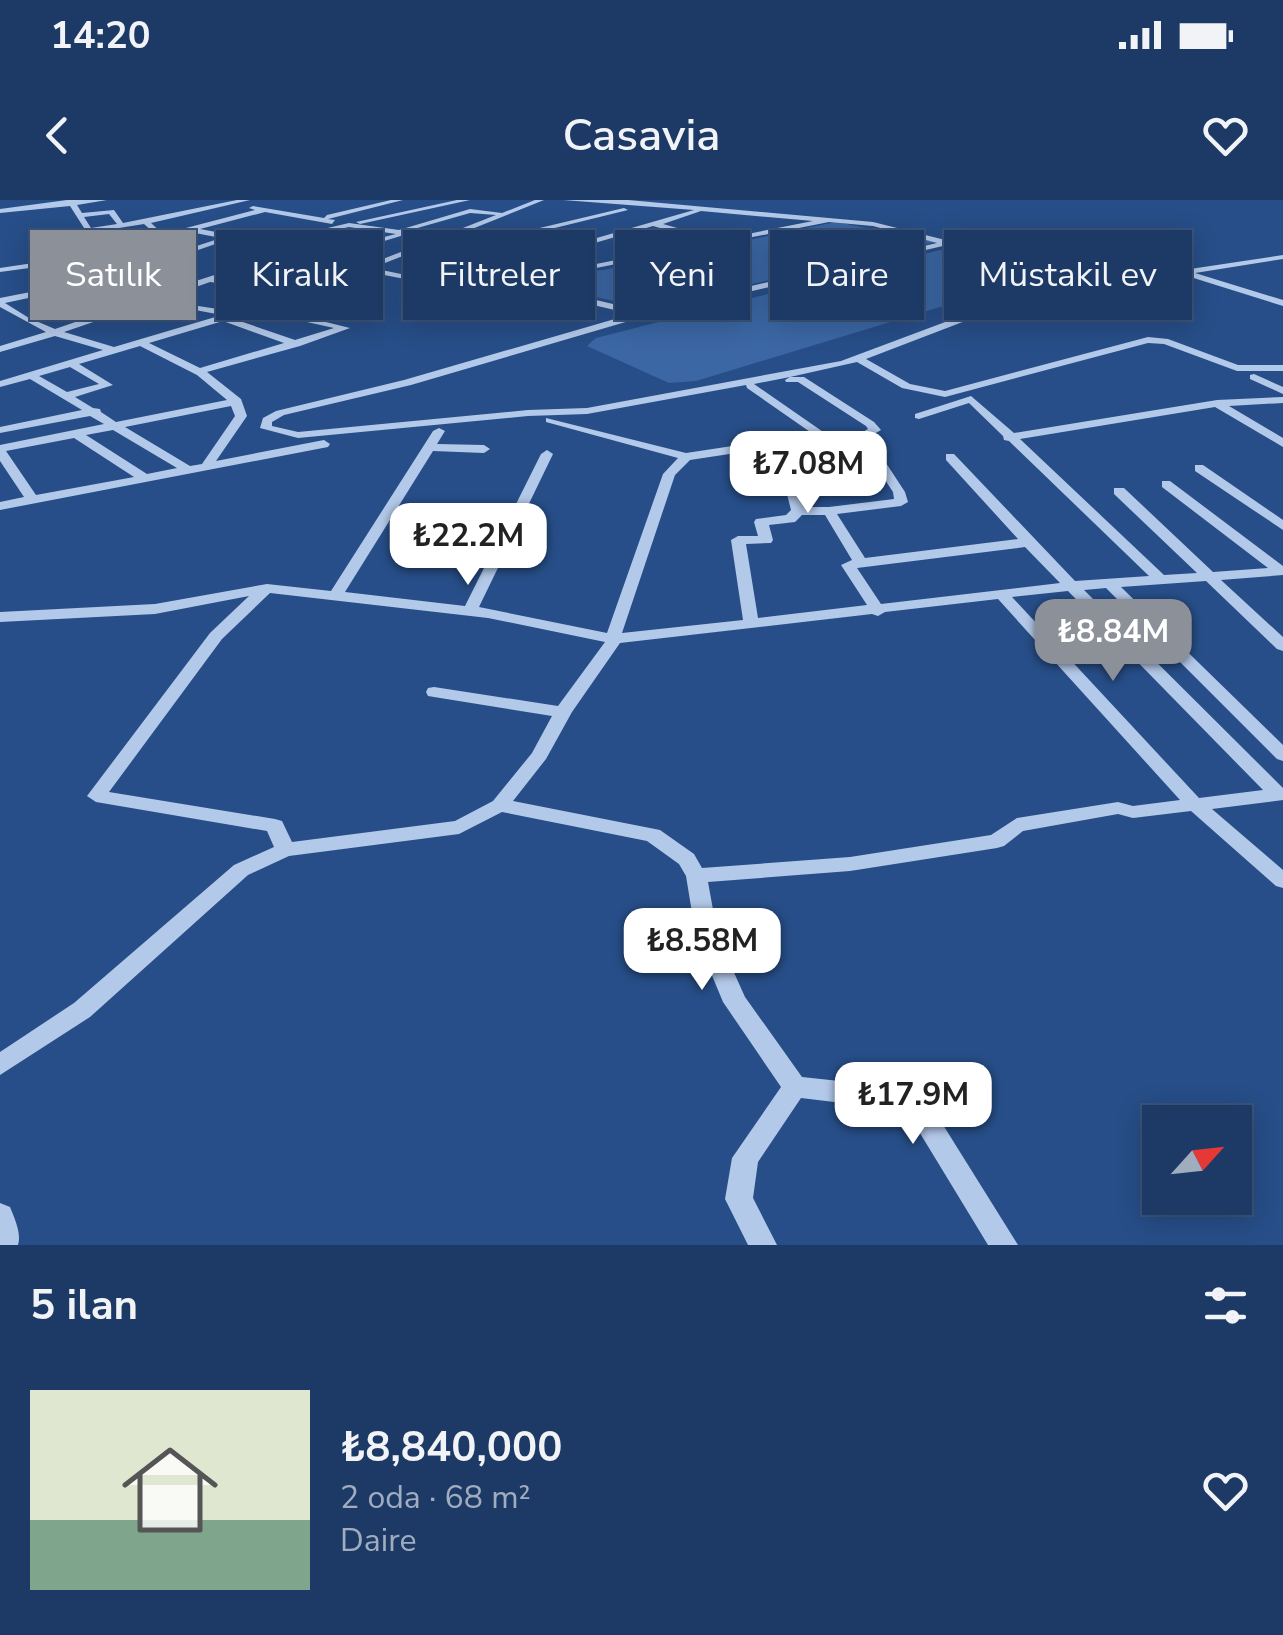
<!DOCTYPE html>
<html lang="tr">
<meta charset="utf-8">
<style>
body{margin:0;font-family:"Nunito Sans",sans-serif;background:#2a456f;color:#f1f3f6;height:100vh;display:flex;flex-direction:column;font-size:38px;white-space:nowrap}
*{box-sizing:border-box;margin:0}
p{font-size:32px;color:#a0adbf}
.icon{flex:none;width:55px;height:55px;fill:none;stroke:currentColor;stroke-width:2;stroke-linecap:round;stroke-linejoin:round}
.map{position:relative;height:1045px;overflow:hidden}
.sheet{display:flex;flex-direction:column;background:#1d3a66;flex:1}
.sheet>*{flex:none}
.top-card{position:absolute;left:30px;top:30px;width:1225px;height:90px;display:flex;gap:20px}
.needle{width:65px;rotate:63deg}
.tools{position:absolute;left:1142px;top:905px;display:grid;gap:20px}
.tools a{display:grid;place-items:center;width:110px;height:110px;border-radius:0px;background:#1d3a66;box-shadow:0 5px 25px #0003,0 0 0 2px #3b547a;font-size:50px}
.price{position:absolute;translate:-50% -85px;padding:0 22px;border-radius:20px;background:#fff;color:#222;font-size:32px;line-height:65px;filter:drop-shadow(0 2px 5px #0008)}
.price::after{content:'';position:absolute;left:50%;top:60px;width:30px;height:22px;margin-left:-15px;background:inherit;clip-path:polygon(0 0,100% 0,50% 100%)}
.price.selected{background:#8c9099;color:#fff}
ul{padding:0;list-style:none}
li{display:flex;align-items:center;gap:30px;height:250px;padding:0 30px}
li span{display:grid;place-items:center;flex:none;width:280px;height:200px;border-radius:0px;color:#555}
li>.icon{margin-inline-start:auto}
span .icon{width:120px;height:120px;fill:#fffc;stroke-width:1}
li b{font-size:42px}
h2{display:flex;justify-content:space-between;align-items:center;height:120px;padding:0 30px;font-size:42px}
.chip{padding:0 35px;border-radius:0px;background:#1d3a66;box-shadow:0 5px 25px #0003,0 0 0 2px #3b547a;font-size:35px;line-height:90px}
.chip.selected{background:#8c9099;color:#fff}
.status{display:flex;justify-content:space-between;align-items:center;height:70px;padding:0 50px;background:#1d3a66;direction:ltr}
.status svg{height:28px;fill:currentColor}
header{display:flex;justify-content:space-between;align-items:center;height:130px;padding:0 30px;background:#1d3a66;font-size:45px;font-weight:600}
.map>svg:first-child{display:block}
</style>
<div class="status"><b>14:20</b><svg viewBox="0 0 49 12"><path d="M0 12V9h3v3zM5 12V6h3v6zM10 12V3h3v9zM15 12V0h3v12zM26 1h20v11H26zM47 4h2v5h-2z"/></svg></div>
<header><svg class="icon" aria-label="back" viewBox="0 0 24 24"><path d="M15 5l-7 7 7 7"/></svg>Casavia<svg class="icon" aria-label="heart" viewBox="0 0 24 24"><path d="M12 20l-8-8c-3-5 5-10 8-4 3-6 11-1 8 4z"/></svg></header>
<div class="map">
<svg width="1283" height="1045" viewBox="0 0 1283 1045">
<rect width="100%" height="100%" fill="#274e88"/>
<g fill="#3b67a4">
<polygon points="836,22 936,42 647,108 511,79 603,70"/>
<polygon points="944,49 1045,75 696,181 669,183 587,146 596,138"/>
</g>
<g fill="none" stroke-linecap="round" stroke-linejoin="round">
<g fill="#b3c9e9" fill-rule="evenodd">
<path d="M67 0H107L77 5 82 13 114 10 123 23 237 0H250L151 23 163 34 255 10 249 8 253 6 324 18 327 15 391 0H403L328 19 335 20 332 24 265 12 200 29 375 62 432 40 404 35 371 45 368 41 396 34 349 27 306 36 302 34 349 23 399 30 470 9 502 13 535 0H544L457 35 489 40 624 8 628 10 498 42 541 54 694 10 563 0H628L873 22 1110 81 1283 55V59L1195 73 1283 100V106L1184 75 1110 87 1077 78 866 159 910 184 945 191 1148 137 1168 139 1238 165H1283V171H1237L1164 144 1148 143 945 197 902 188 857 162 790 177H804L874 222 881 230 869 237 905 292 908 302 901 306 837 314 865 358 1018 339 946 260V254H954L1075 381 1149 376 1009 241 1004 240 1003 236 969 203 919 219 915 218V214L971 196 1014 233 1217 200 1283 197V203L1229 206 1283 238V247L1215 207 1020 239 1164 375 1197 373 1114 294V288H1124L1213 372 1268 368 1162 287V281H1170L1283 366V375L1221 380 1283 437V451L1277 449 1206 381 1121 387 1283 545V561L1277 559 1106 388 1084 390 1283 588V600L1212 609 1283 670V688L1276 686 1191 611 1133 618 1118 614 1023 631 1004 646 997 648 850 671 708 682 718 737 745 797 802 877 886 886 930 904 1018 1045H988L912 920 884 908 801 898 758 962 753 998 777 1045H748L725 999 732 958 781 887 723 802 696 737 686 676 679 664 647 641 502 612 459 634 289 656 248 675 90 817 0 875V852L74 803 234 665 274 647 267 631 96 602 87 596 210 433 249 396 155 414 0 422V412L155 404 267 384 331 391 433 231 439 228 445 231 437 244 484 245 490 249 484 253 433 251 345 392 465 406 541 254 547 250 553 254 479 407 607 433 663 274 678 258 546 222V218L686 253 813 234 747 188 746 185 587 214 528 216 298 238 260 228 263 218 276 211 404 180 632 114 503 84 497 79 501 74 591 65 813 21 701 11 663 24 709 37 706 41 653 26 550 56 571 62 568 66 497 47 439 65V61L489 44 449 38 372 68 430 80V84L364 71 286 91 257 105 350 128 300 146 207 172 241 199 247 216 216 261 324 240 330 244 328 247 0 310V302L24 297 0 261V245L104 224 90 216 0 233V227L82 210 30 179 0 187V181L103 150 55 136 0 152V146L46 132 0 107V98L132 72 109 68 103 58 0 72V68L100 53 70 6 0 13V9ZM470 13 496 15 440 37 407 31ZM109 14 117 24 91 28 84 17ZM829 22 873 26 937 43 643 111 506 79 591 69ZM144 24 161 39 190 32 221 38 133 67 115 64 94 32ZM230 39 291 50 199 80 143 69ZM947 45 1068 76 841 161 587 208 528 210 298 232 272 226V222L284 215 411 185 646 116ZM300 52 368 64 283 86 220 78ZM141 74 189 83 55 129 29 118 5 103ZM210 82 273 90 231 111 159 100ZM152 102 222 115 114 147 64 132ZM250 109 253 110 334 128 295 140 231 118ZM223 121 284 143 200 168 149 143ZM140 146 197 175 227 200 116 222 101 212 100 209 93 208 75 197 113 185 79 164ZM70 167 99 184 67 192 39 176ZM790 177 785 180 786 182H798L866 226 868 229 856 236 893 292 894 299 829 307H804L786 245 823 240 829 236 754 184ZM231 206 235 216 202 264 190 266 125 227ZM113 230 177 268 147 274 86 235ZM74 238 134 277 36 295 6 251ZM775 247 791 310 786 315 756 319 754 322 758 336H738L731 340 743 420 622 433 675 275 690 260ZM802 315H825L852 360 841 365 867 405 758 418 746 344 771 343 773 340 769 325 795 322ZM1025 347 1060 383 881 404 857 368ZM1068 391 1263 590 1199 598 1012 397ZM270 393 488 418 605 442 558 506 434 487 428 488 426 492 428 496 434 497 552 516 532 553 493 601 455 621 292 642 282 621 275 619 109 592 222 439ZM998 399 1180 600 1133 606 1118 602 1017 618 991 635 850 657 702 668 694 654 660 630 513 601 546 559 572 512 620 443 872 414 878 416 885 412Z"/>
<polygon points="457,0 470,0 360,24 356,22"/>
<polygon points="295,65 326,70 330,73 326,76 292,69"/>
<polygon points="1254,174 1283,187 1283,194 1250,179 1250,175"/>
<polygon points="1195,265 1203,265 1283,320 1283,330 1195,271"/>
<path d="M0 1003 10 1007C14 1017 22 1034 18 1045H0Z"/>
</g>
</g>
</svg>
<div class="tools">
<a><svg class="needle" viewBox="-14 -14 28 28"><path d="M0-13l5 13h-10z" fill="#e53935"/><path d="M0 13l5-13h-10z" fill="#a0adbf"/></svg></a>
</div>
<b class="price" style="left:808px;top:316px">₺7.08M</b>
<b class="price" style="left:468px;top:388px">₺22.2M</b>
<b class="price selected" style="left:1113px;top:484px">₺8.84M</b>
<b class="price" style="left:702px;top:793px">₺8.58M</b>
<b class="price" style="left:913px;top:947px">₺17.9M</b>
<div class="top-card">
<a class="chip selected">Satılık</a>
<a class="chip">Kiralık</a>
<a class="chip">Filtreler</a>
<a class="chip">Yeni</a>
<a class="chip">Daire</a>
<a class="chip">Müstakil ev</a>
</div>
</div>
<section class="sheet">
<h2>5 ilan<svg class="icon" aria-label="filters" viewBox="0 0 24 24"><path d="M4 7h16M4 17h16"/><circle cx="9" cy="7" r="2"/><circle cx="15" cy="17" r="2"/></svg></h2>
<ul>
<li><span style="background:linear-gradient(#dfe7d0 65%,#7fa58c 0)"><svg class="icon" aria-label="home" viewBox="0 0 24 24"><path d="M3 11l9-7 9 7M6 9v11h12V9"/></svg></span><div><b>₺8,840,000</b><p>2 oda · 68 m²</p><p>Daire</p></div><svg class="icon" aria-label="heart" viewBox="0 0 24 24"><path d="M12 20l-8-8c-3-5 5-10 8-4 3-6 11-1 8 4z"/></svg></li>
</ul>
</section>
